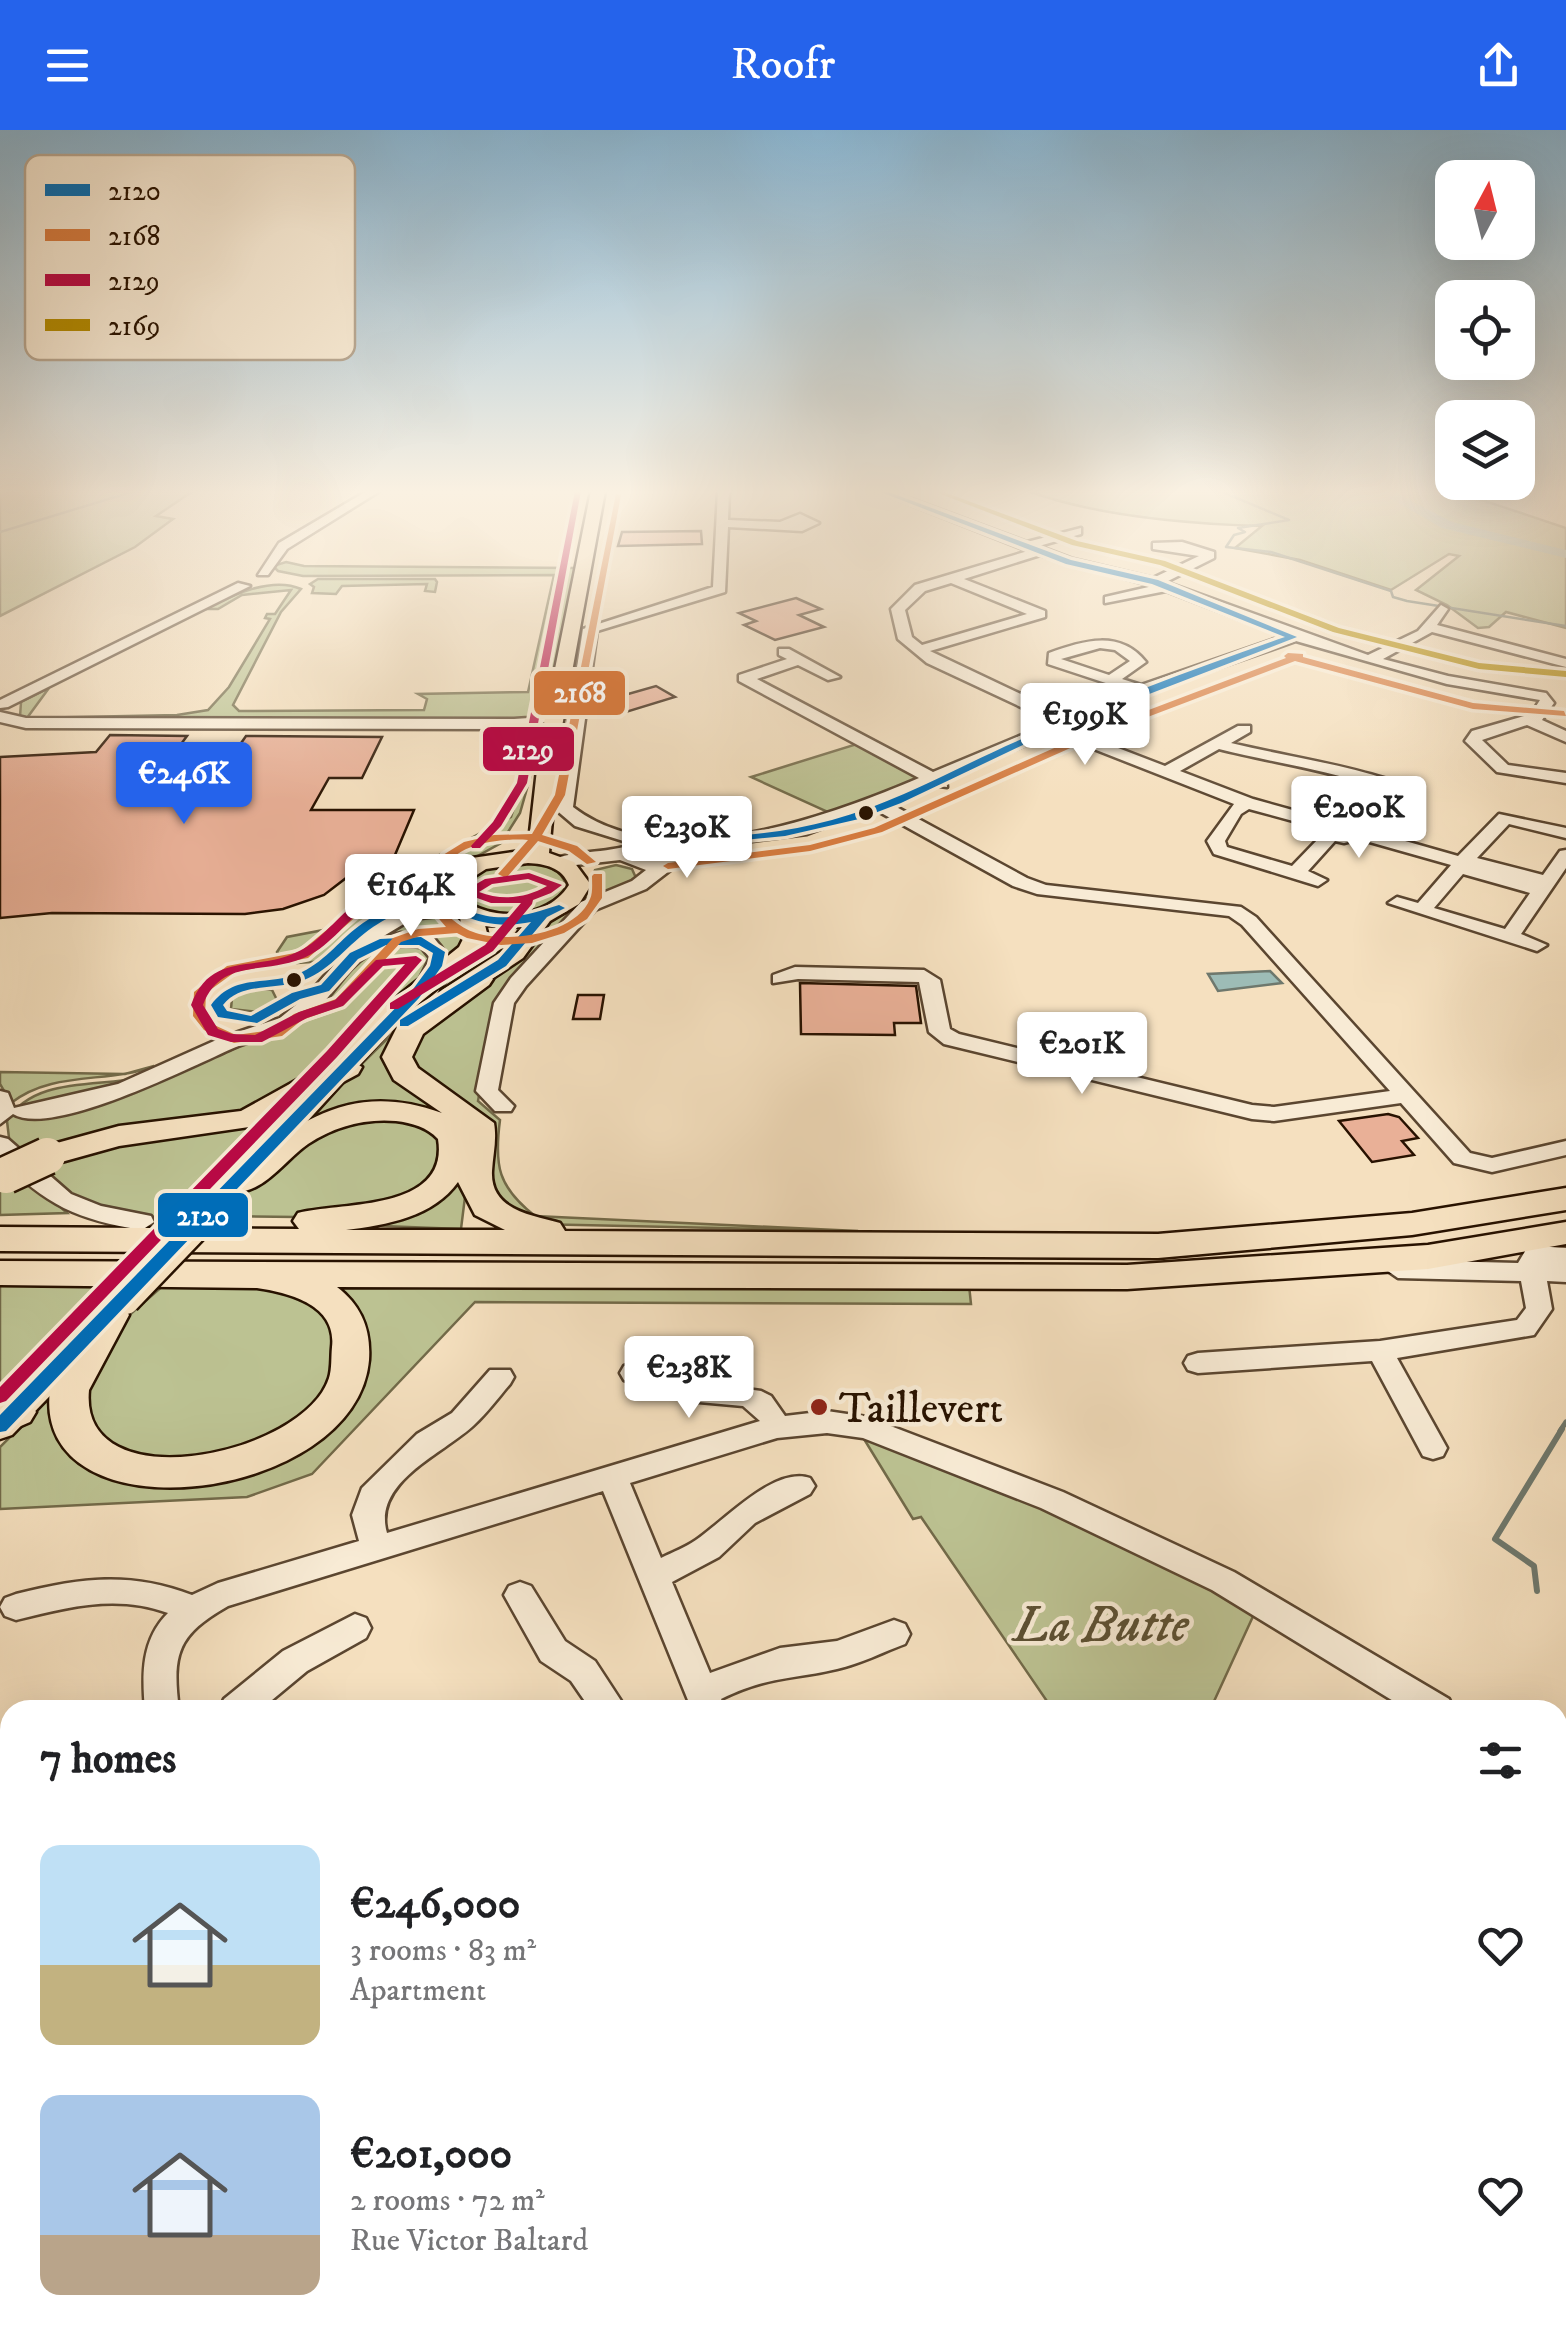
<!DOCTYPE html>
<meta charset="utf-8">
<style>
body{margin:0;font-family:"IM FELL DW Pica",serif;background:#f2f2f2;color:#202124;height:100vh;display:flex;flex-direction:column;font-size:38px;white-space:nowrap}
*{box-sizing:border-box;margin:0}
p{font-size:32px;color:#757577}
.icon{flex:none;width:55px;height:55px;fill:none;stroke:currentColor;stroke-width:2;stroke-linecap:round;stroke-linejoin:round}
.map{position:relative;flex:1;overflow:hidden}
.sheet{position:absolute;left:0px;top:1570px;width:1568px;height:642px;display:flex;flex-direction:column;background:#fff;border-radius:30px 30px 0 0;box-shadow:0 10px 40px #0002}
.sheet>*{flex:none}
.needle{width:65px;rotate:7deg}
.controls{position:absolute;left:1435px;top:30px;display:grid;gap:20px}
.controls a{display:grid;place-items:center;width:100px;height:100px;border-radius:20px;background:#fff;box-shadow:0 10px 40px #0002;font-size:50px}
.price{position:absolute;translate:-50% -85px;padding:0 22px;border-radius:10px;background:#fff;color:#222;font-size:32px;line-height:65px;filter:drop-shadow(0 2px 5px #0008)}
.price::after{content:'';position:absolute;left:50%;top:60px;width:30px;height:22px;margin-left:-15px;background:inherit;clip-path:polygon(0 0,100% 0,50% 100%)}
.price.selected{background:#2563eb;color:#fff}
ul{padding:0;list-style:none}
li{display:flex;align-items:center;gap:30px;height:250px;padding:0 40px}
li span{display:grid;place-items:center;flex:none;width:280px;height:200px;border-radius:20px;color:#555}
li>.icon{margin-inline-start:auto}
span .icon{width:120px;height:120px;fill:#fffc;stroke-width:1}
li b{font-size:42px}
h2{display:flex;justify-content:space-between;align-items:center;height:120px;padding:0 40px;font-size:42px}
header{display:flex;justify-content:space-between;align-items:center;height:130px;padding:0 40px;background:#2563eb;color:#fff;font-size:45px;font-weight:600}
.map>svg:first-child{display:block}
</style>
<header><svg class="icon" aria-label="menu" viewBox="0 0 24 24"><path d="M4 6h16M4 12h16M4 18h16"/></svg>Roofr<svg class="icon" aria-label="share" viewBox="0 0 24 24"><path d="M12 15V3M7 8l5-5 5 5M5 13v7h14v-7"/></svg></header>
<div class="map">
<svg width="1566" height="2212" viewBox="0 0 1566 2212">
<rect width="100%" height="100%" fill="#f5e0bf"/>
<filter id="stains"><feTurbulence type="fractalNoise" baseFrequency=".002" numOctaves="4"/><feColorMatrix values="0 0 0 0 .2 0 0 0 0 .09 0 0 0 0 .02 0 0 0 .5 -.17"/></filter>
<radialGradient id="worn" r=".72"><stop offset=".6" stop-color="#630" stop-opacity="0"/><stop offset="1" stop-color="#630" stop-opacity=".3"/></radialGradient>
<g fill="#bcc292" stroke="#726a49" stroke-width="2.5">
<polygon points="0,361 193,361 156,386 173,389 135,417 0,486"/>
<path d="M1028 361H1455L1566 398V498L1506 482 1489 497 1478 498 1447 475 1416 460 1459 426 1449 424 1391 460 1300 430 1235 418 1262 396C1190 394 1096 386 1028 361Z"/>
<path d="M286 432 304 436 579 438 547 582 537 590 28 591 20 587 21 572 49 558 27 588 177 585 208 580 229 557 270 489 265 488 267 484H275L291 460 242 465 218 479H206C232 465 272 446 301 459L281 482 233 575 239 581 424 580 427 569 418 564 528 562 554 445 303 446 278 441 273 436Z"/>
<polygon points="318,449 435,449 437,452 435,462 425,461 427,454 342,456 336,464 312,463 314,457 310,454"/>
<polygon points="519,602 542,606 520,683 501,713 447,743 427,765 371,790 326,831 297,833 282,829 277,822 287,807 339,797 388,772 430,741 440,739 442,736 432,729 511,687 537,611 486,611 488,605"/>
<polygon points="860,613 925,648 832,684 751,647"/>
<path d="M527 732C543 735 561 737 566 755 554 791 482 794 460 767L461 753 487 737Z"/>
<path d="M616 735 632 739 636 748 603 764 494 879 478 971 500 990C494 1036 498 1057 535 1086L858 1101 533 1094 491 1072 488 996 410 936 408 909 546 794 583 771 595 740Z"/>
<polygon points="427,784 454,786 472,804 445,836 441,815 434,810 376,810 387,798"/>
<path d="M412 811 434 824 425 845 312 952 272 977 20 1021 9 1008 7 991C33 947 96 957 139 948L122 956 23 977 19 986 55 983 132 963 298 891 366 824Z"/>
<polygon points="253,858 272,860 277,870 259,882 231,879 232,868"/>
<polygon points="394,902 397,902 391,915 473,1003 461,1099 356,1095 456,1040 432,982 301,994"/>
<path d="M154 936C108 954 53 940 11 973L0 954V942L125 944Z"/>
<path d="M288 979 191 1088C123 1087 87 1084 36 1037L52 1029Z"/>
<polygon points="387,983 445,1003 446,1033 409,1068 296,1087 227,1086 251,1055 310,1004"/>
<polygon points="23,1043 67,1083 0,1085 0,1050"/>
<polygon points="0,1150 123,1154 0,1280"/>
<polygon points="165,1154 293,1157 341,1197 332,1263 265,1318 138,1333 83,1291 94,1225 126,1188"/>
<polygon points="320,1154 969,1155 971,1174 475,1172 312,1344 247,1367 0,1379 0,1317 56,1261 78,1325 266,1332 363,1228"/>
<polygon points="878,1306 1107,1398 1255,1482 1210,1580 1053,1580 921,1387 913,1389 864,1309"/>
<polygon points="1558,2138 1566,2150 1566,2212 1448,2212 1442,2203 1558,2202"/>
</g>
<polygon fill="#9dbcb6" stroke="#6e786d" stroke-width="2.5" points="1270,841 1282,853 1218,861 1208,844"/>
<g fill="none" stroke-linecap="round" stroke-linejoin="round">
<g stroke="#6e786d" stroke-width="2.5">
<polyline points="1220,361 1289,390 1238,398 1245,402 1234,405 1226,417 1271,422 1391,461 1393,467 1407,471 1566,496"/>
<polyline points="0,402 135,361"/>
</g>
<polyline stroke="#6e786d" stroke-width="5" points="1560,1301 1566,1292"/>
<polyline stroke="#6e786d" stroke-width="6" points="1537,1461 1534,1436 1495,1409 1562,1299"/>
<polygon fill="#9dbcb6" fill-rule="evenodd" points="1377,361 1392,361 1452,392 1566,420 1566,428 1442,398"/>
</g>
<g fill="#e9b097" stroke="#281200" stroke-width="2.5">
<polygon points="701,401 702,414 618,416 622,402"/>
<polygon points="796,468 821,479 799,485 824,497 775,510 744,495 756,491 739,483"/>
<polygon points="656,556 675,567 626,582 607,570"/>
<polygon points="110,605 187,606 170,629 230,629 246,606 382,607 362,648 329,648 311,680 414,680 392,732 358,732 346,748 324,765 283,779 245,784 52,783 0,788 0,627 96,622"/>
<polygon points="800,853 916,856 921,893 894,893 895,905 801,904"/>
<polygon points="578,865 604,865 600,889 573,889"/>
<polygon points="1388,984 1399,987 1418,1008 1402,1011 1414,1025 1372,1032 1339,991"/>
</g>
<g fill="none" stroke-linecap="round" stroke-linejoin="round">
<g stroke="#5b4630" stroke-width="5">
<g id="minor">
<polygon points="367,361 380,361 287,419 268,445 258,445 279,413"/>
<path d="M718 361H729L728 390 780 392 800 384 819 393 802 401 728 397 725 462 597 501 573 677C664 747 825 688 919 648L739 551V545L787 529 779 525V519H789L840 547 828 550 798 535 757 549 933 642 1053 592 927 533 898 509 891 479 915 455 1028 421 876 361H890L1027 412 1081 398V404L1039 416 1073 429 1153 448 1199 426 1153 419V413L1182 412 1214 422V428L1166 452 1368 525 1418 501 1441 475 1448 479 1437 495 1566 529V537L1432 502 1383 529 1448 546 1546 563 1554 573 1542 590 1566 601V612L1527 595 1482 610 1508 635 1566 643V653L1497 642 1465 611 1472 601 1531 584 1540 570 1447 554 1296 511 1146 563 1066 598 1165 636 1238 596H1250V602L1231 613C1284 626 1338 633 1390 650V658L1361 689 1370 701 1458 726 1499 684 1566 698V708L1509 694 1477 728 1543 745 1560 721 1566 720V738L1521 804 1547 815 1537 821 1388 773 1397 767 1418 773 1451 735 1359 709 1344 713 1335 711 1308 741 1327 750 1318 756 1214 724 1207 711 1234 674 1053 603 946 649 947 657 932 655 889 673 1027 748 1046 755 1241 777 1256 787 1470 1023 1492 1028 1566 1011V1025L1492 1042 1454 1033 1401 973 1274 991 1252 989 944 914 929 902 919 852 798 849 773 853V845L795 837 924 840 940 850 950 899 959 904 1252 975 1274 977 1390 961 1242 795 1229 786 1037 764 1013 756 874 679 807 704 681 720 686 728 646 759 595 780 526 856 514 873 498 960 514 976 511 981H495L476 961 494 873 511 848 581 772 632 751 646 740 620 730 558 737 549 732C566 720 609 724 633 714L575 696 555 679 583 499 713 457ZM1040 425 1153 456 1105 467V473L1166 461 1283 506 1141 555 1122 549 1146 532C1119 499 1084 511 1049 523L1048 534 1127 560 1067 586 930 521 1045 487V481L964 449ZM951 453 1027 484 922 515 912 507 905 480 925 461ZM1100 518 1115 520 1130 531 1109 545 1061 529ZM1219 619C1270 632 1323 639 1373 656L1346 684 1314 686 1253 669 1180 641ZM1249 679 1308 695 1310 702 1321 706 1292 736 1227 717 1225 711 1241 684ZM1336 692 1352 700 1344 702 1326 696ZM652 720 664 722 667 726 654 731 639 726ZM1463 744 1530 763 1505 799 1434 778Z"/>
<polygon points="238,453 250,456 8,577 0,578 0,570"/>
<polygon points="558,574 563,576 563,582 539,595 514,599 26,598 0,592 0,582 26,588 514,589 529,588"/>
<path d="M457 773 464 775V783L412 789 377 810 401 803 434 808 450 828 433 860H419L416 856 430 828 421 817C341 808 349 867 293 897 275 907 254 909 236 917 194 935 53 1008 13 984L0 994V961L8 963 14 978 118 954 223 907 280 888 308 865 368 796 399 781Z"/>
<path d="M0 1007 8 1009 71 1064 101 1076 151 1086 154 1092 142 1100C78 1090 45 1075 0 1028Z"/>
<polygon points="1536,1116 1566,1118 1566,1152 1547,1151 1552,1179 1534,1205 1397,1228 1447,1318 1443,1326 1433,1329 1423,1326 1372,1231 1198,1243 1188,1240 1184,1233 1188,1226 1198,1223 1380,1211 1517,1190 1526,1178 1521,1151 1398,1148 1385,1139 1398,1130 1518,1133 1527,1118"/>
<path d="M634 1233 688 1251 761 1261 771 1266 785 1286 827 1281 867 1287 1063 1362 1234 1442 1449 1569 1454 1580H1408L1212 1460 1041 1378 863 1308 827 1303 777 1308 630 1353 661 1428C673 1422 686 1417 696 1410 724 1391 774 1336 810 1348L815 1356 810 1364 755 1393 719 1427 672 1452 710 1543 780 1518 837 1511 894 1490 905 1494 910 1504 905 1514C883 1522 860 1534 837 1539 790 1550 768 1546 721 1569L726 1580H692L603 1361 228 1476C177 1505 172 1524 179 1580H145C142 1545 141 1510 168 1483 117 1464 67 1477 16 1490L5 1486 0 1477 5 1468 16 1464C79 1448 130 1441 192 1465L218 1453 359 1411 352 1385 362 1358 417 1304 452 1283 490 1240H510L514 1247 510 1254C498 1268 487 1283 474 1295 443 1324 372 1352 387 1403L760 1291 743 1276 688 1271 624 1250 620 1243 624 1236Z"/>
<polygon points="520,1452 531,1456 565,1511 595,1531 627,1580 591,1580 571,1551 541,1531 504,1465 509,1456"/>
<polygon points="355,1484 366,1488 371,1498 366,1508 307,1541 260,1580 219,1580 224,1569 283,1521"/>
<polygon points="10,1620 10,1652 0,1654 0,1622"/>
<polygon points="1558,1641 1566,1644 1566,1678 1558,1675"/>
<polygon points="1566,1785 1566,1824 1558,1828 1558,1789"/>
<polygon points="10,1824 10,1864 0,1868 0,1828"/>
<polygon points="10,2067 10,2109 0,2114 0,2070"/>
<polygon points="134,2202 180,2202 176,2212 130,2212"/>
<polygon points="350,2202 396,2202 392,2212 346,2212"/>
<polygon points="807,2202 852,2202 850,2212 804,2212"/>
<polygon points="1258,2202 1305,2202 1309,2212 1262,2212"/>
</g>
</g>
<g stroke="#281200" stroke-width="5">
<g id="major">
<path d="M591 361H605L559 613 549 723 574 732 591 755 579 774 550 791 523 828 460 870H442L439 865 442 860 507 818 522 797 485 795 488 807 476 826 400 889 227 1080H207L202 1073 207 1066 382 879 459 817 464 807 460 788 438 769 442 747 472 728 528 720 540 613ZM528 733C545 734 562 737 569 755 547 790 491 793 460 767L461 755 486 739Z"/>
<polygon points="96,1188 107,1191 112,1199 107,1207 12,1305 0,1309 0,1275 85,1191"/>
</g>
</g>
<g stroke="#281200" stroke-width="5">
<g id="highway">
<path d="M479 840 493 849 489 855 423 904 412 927 418 938 494 993C497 1010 493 1024 492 1041 490 1080 531 1085 560 1093L565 1101 1158 1104 1412 1083 1566 1058V1080L1412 1105 1158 1128 0 1121V1097L299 1099 293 1091 298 1083C340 1072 450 1082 438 1009 427 997 412 993 396 991 365 988 333 997 308 1014 282 1032 260 1070 224 1061L219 1053C226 1042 239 1038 250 1030 311 982 362 954 442 983L394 950 382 927 399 893ZM458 1052 475 1085 505 1100H346C387 1095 433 1087 458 1052Z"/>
<polygon points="347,928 362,937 358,944 263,995 119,1016 47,1036 35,1033 31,1026 35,1019 119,996 241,981 324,935"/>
<path d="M1566 1092V1114L1428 1139 1127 1159 337 1157C362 1176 371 1200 369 1230 357 1373 31 1413 50 1260L97 1176 110 1172 123 1176 129 1185 89 1260C78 1373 304 1326 329 1248 332 1239 331 1227 332 1217 337 1175 290 1163 257 1158L0 1155V1131L1127 1135 1428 1115Z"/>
<polygon points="16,1267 30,1272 36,1282 30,1292 0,1305 0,1273"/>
</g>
</g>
<use href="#minor" fill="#f8ebd5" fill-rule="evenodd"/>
<use href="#major" fill="#f5e0bf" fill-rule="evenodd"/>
<use href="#highway" fill="#f5e0bf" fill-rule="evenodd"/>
<g stroke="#281200" stroke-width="35" stroke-linecap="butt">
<polyline id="major-bridge" points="125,1169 217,1073"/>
</g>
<g stroke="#281200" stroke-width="41" stroke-linecap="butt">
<polyline id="highway-bridge" points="6,1045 47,1026"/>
</g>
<use href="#major-bridge" stroke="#f5e0bf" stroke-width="30"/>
<use href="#highway-bridge" stroke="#f5e0bf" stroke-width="36"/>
<g stroke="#f8ebd5" stroke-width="7">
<g id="bus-1">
<path d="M878 361H886L1071 430 1158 450 1297 507 1092 586 1025 614 901 673 859 689 785 706 662 718V714L666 713C721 707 778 705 832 690 899 672 959 636 1022 609 1108 571 1196 538 1285 507L1152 454 1066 434Z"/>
<path d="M448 755 452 756V760C425 771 397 781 373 797 348 814 332 839 304 850 278 861 242 851 223 875L227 881 251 886 292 863 321 855 350 823 380 809 421 807 445 822 442 836 419 868 6 1301 0 1302V1285L411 862 430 836 433 823 419 815H386L358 829 329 861 300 869 257 893 218 887 211 875C236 841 269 858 302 842 327 830 341 808 363 793 388 776 419 764 448 755Z"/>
<path d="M559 775 565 778 547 787 506 836 408 896H400V890L498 830 531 792C506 797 485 795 462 785V781C473 781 483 786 494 787 517 789 537 782 559 775Z"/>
</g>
</g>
<g stroke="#f8ebd5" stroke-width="7">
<g id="bus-2">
<path d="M616 364 621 365 565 665 542 705 577 716 596 732 587 734 569 721 538 711 508 746 504 747 498 744 528 710C502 708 453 713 445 741L438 746 434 769C446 784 457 797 476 803 508 813 575 805 590 769 593 763 592 753 592 746L594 744H602V768L587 789 564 803 532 813 501 815 467 808 457 803 420 806 401 812 344 875 302 890 282 906 234 913 204 900 193 886 194 862 227 836 300 822 364 769 432 739 443 725 464 712 494 705 532 704 555 665ZM426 750 422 769 446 797 418 799 393 808 336 869 294 884 273 900 236 905 212 894 205 886 206 863 235 842 308 828 372 773Z"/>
<polygon points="1288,523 1303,524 1303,527 1473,573 1564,581 1566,586 1473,579 1295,531 1095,607 882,702 810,721 668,739 663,736 668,733 810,715 874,698 1088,603 1286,528 1284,526"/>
</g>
</g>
<g stroke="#f8ebd5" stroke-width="7">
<g id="bus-3">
<polygon points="575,361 581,361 527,653 501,696 480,718 472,718 471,716 493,692 517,653"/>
<path d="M440 737 444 738V742C418 753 389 760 367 776 344 793 328 819 301 829 263 844 220 829 203 875L218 899 232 904 255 905 299 882 335 870 376 830 416 826 422 830 337 927 6 1271 0 1273V1257L327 921 405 834 383 836 343 876 307 888 262 912H231L208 905 191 875C211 821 253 842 295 823 319 813 334 790 355 774 379 756 412 746 440 737Z"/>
<path d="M529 743 562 755 551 763 533 770 532 774 493 821 398 879H390V873L485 815 521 773H491L466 764V760L485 749ZM528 749 547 756C526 768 502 771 479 762L492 754Z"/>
</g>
</g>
<g stroke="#f8ebd5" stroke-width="7">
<polygon id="bus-4" points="933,361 941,361 1077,411 1165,431 1339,498 1479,533 1566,541 1566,547 1479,539 1333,502 1160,435 1072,415"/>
</g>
<use href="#bus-1" fill="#006db8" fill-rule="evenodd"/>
<use href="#bus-2" fill="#d87c40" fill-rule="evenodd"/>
<use href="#bus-3" fill="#b90845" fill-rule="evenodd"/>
<use href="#bus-4" fill="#b48c02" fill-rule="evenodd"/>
</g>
<linearGradient id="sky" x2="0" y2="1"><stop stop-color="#8ab7d4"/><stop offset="0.54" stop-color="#faf1e2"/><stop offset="1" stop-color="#faf1e2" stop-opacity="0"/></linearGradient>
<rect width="1566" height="670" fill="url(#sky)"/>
<g fill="#281200" stroke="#f8ebd5" stroke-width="4">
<circle cx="866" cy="683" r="9"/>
<circle cx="294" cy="850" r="9"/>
</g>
<circle fill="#8f2418" stroke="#f8ebd5" stroke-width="4" cx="819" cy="1277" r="10"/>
<g text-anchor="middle" stroke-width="9" stroke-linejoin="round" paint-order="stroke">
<g font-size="42" fill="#281200" stroke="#f8ebd5" text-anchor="start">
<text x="839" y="1292">Taillevert</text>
</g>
<g font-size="50" font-style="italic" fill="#5c5033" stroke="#f8ebd5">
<text x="1101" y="1511">La Butte</text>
</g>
</g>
<rect x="25" y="25" width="330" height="205" rx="15" fill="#f8ebd5" stroke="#baaa95" stroke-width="2.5"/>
<rect x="45" y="54" width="45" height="12" fill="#006db8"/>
<rect x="45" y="99" width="45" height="12" fill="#d87c40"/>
<rect x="45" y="144" width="45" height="12" fill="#b90845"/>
<rect x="45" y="189" width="45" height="12" fill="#b48c02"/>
<g font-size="28" fill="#281200">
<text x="108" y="70">2120</text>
<text x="108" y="115">2168</text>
<text x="108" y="160">2129</text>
<text x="108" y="205">2169</text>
</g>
<g stroke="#f8ebd5" stroke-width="4">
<rect x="532" y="539" width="95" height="48" rx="10" fill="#d87c40"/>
<rect x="481" y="595" width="95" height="48" rx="10" fill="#b90845"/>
<rect x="156" y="1061" width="94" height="48" rx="10" fill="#006db8"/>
</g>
<g font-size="28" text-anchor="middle" font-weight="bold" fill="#fff">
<text x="580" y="572">2168</text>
<text x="528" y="629">2129</text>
<text x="203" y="1095">2120</text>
</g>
<rect width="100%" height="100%" filter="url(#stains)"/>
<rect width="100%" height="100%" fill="url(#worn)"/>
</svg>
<div class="controls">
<a><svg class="needle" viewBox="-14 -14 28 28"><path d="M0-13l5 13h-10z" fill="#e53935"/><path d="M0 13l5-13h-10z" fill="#757577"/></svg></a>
<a><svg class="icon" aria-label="locate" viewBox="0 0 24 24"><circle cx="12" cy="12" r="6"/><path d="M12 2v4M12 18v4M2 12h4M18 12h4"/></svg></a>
<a><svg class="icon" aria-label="layers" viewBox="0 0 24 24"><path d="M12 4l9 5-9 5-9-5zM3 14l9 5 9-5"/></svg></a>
</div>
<b class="price" style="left:1085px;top:638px">€199K</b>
<b class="price selected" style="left:184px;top:697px">€246K</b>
<b class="price" style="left:1359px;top:731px">€200K</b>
<b class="price" style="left:687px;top:751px">€230K</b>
<b class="price" style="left:411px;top:809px">€164K</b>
<b class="price" style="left:1082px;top:967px">€201K</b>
<b class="price" style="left:689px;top:1291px">€238K</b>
<section class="sheet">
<h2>7 homes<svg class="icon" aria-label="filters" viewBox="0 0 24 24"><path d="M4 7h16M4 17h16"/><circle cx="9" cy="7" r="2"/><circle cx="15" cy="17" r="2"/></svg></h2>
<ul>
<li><span style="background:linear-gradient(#bfe0f5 60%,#c2b280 0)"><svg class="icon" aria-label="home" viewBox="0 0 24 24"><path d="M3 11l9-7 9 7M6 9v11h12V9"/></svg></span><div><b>€246,000</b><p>3 rooms · 83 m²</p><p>Apartment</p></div><svg class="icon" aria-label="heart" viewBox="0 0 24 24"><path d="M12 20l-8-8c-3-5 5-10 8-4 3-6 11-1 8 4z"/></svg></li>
<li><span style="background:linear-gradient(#a9c7e8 70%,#b9a48a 0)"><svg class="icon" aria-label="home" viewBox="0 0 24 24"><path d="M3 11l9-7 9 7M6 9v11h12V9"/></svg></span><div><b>€201,000</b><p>2 rooms · 72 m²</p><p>Rue Victor Baltard</p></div><svg class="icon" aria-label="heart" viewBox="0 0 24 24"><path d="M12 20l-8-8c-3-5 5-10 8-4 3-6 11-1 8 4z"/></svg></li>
</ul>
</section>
</div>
